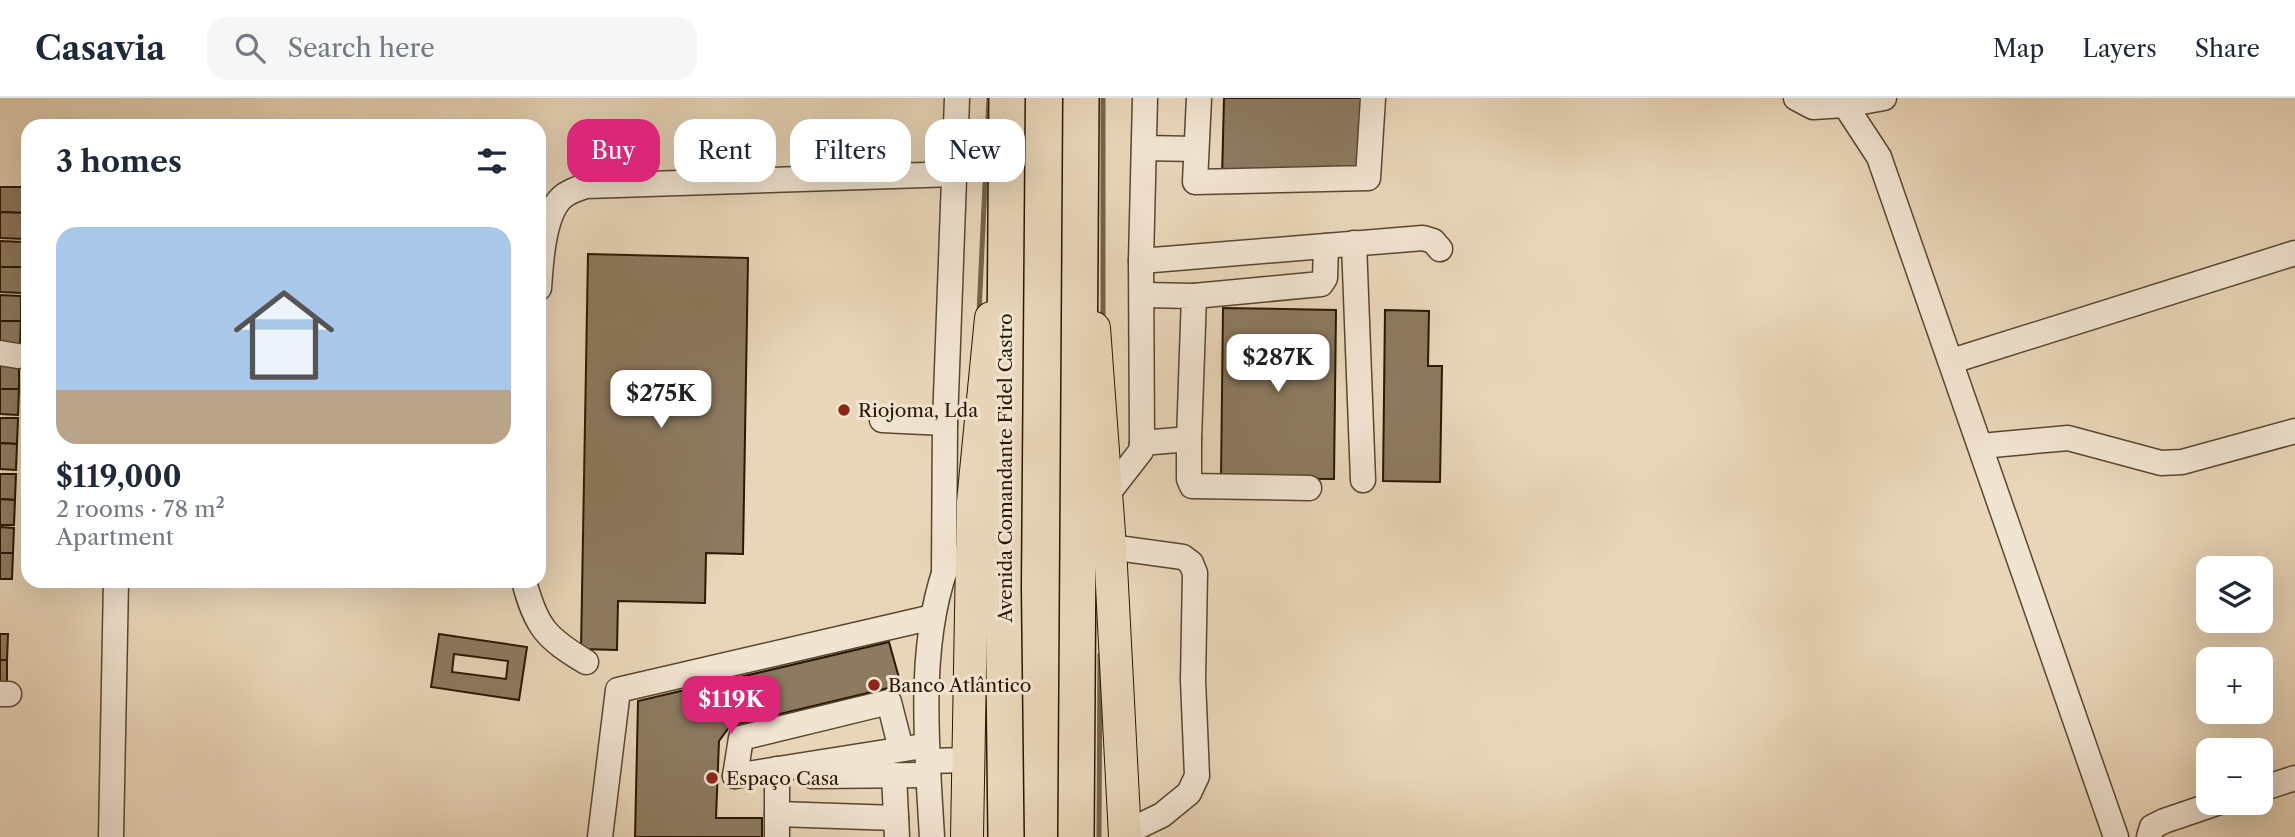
<!DOCTYPE html>
<meta charset="utf-8">
<style>
body{margin:0;font-family:"Libre Caslon Text",serif;background:#f6f6f7;color:#1f2937;height:100vh;display:flex;flex-direction:column;font-size:26px;white-space:nowrap}
*{box-sizing:border-box;margin:0}
p{font-size:23px;color:#747a83}
.icon{flex:none;width:38px;height:38px;fill:none;stroke:currentColor;stroke-width:2;stroke-linecap:round;stroke-linejoin:round}
.map{position:relative;flex:1;overflow:hidden}
.details{position:absolute;left:21px;top:21px;width:525px;height:469px;display:flex;flex-direction:column;background:#fff;border-radius:21px;box-shadow:0 7px 28px #0002}
.details>*{flex:none}
.guide{position:absolute;left:567px;top:21px;width:665px;height:63px;display:flex;gap:14px}
.controls{position:absolute;left:2196px;top:458px;display:grid;gap:14px}
.controls a{display:grid;place-items:center;width:77px;height:77px;border-radius:14px;background:#fff;box-shadow:0 7px 28px #0002;font-size:35px}
.price{position:absolute;translate:-50% -60px;padding:0 16px;border-radius:14px;background:#fff;color:#222;font-size:23px;line-height:46px;filter:drop-shadow(0 2px 4px #0008)}
.price::after{content:'';position:absolute;left:50%;top:42px;width:21px;height:16px;margin-left:-10px;background:inherit;clip-path:polygon(0 0,100% 0,50% 100%)}
.price.active{background:#db2777;color:#fff}
ul{padding:0;list-style:none}
li{display:grid;align-content:center;gap:14px;height:371px;padding:0 35px}
li span{display:grid;place-items:center;height:217px;border-radius:21px;color:#555}
li>.icon{margin-inline-start:auto}
span .icon{width:126px;height:126px;fill:#fffc;stroke-width:1}
li b{font-size:30px}
h2{display:flex;justify-content:space-between;align-items:center;height:84px;padding:0 35px;font-size:30px}
.tag{padding:0 24px;border-radius:21px;background:#fff;box-shadow:0 7px 28px #0002;font-size:24px;line-height:63px}
.tag.active{background:#db2777;color:#fff}
header{display:flex;align-items:center;gap:42px;box-sizing:border-box;height:98px;padding:0 35px;background:#fff;border-bottom:2px solid #e0e1e3}
header strong{font-size:33px}
nav{display:flex;gap:38px;margin-inline-start:auto;font-size:24px}
.search{width:490px;height:63px;background:#f6f6f7;display:flex;align-items:center;gap:18px;box-sizing:border-box;padding:0 24px;border-radius:21px;color:#747a83;font-size:26px}
.map>svg:first-child{display:block}
</style>
<header>
<strong>Casavia</strong>
<div class="search"><svg class="icon" aria-label="search" viewBox="0 0 24 24"><circle cx="10" cy="10" r="6"/><path d="M15 15l6 6"/></svg>Search here</div>
<nav><a>Map</a><a>Layers</a><a>Share</a></nav>
</header>
<div class="map">
<svg width="2295" height="739" viewBox="0 0 2295 739">
<rect width="100%" height="100%" fill="#e9d6b9"/>
<filter id="stains"><feTurbulence type="fractalNoise" baseFrequency=".00286" numOctaves="4"/><feColorMatrix values="0 0 0 0 .2 0 0 0 0 .09 0 0 0 0 .02 0 0 0 .5 -.17"/></filter>
<radialGradient id="worn" r=".72"><stop offset=".6" stop-color="#630" stop-opacity="0"/><stop offset="1" stop-color="#630" stop-opacity=".3"/></radialGradient>
<g fill="none" stroke-linecap="round" stroke-linejoin="round">
<g stroke="#756349" stroke-width="5">
<polyline points="979,215 989,0"/>
<polyline points="1103,225 1103,0"/>
<polyline points="1099,739 1100,557"/>
</g>
</g>
<g fill="#8d7a60" stroke="#291700" stroke-width="2" fill-rule="evenodd">
<polygon points="1224,0 1365,0 1363,84 1222,80"/>
<polygon points="0,89 26,89 25,115 0,114"/>
<polygon points="0,114 25,115 24,141 0,140"/>
<polygon points="0,143 24,144 23,169 0,169"/>
<polygon points="588,156 748,160 743,456 706,455 705,505 618,503 617,552 581,551"/>
<polygon points="0,169 23,169 22,195 0,194"/>
<polygon points="0,197 21,198 21,223 0,223"/>
<polygon points="1223,210 1336,212 1334,381 1221,380"/>
<polygon points="1385,212 1429,213 1428,268 1442,268 1440,384 1383,383"/>
<polygon points="0,223 21,223 20,249 0,249"/>
<polygon points="0,265 19,266 19,291 0,291"/>
<polygon points="0,291 19,291 18,317 0,316"/>
<polygon points="0,320 18,320 17,346 0,345"/>
<polygon points="0,345 17,346 16,372 0,371"/>
<polygon points="0,376 16,376 15,402 0,401"/>
<polygon points="0,401 15,402 14,427 0,427"/>
<polygon points="0,429 14,430 13,455 0,455"/>
<polygon points="0,455 13,455 12,481 0,481"/>
<polygon points="0,536 8,536 7,562 0,562"/>
<path d="M439 536 527 549 519 602 431 589ZM454 556 508 563 506 581 452 574Z"/>
<polygon points="889,544 901,587 730,628 719,643 716,720 762,720 762,739 635,739 638,603"/>
<rect x="0" y="562" width="7" height="26"/>
</g>
<g fill="none" stroke-linecap="round" stroke-linejoin="round">
<g stroke="#59472e" stroke-width="27">
<g id="minor">
<polyline points="1199,0 1195,84 1368,80 1373,0"/>
<polyline points="1796,0 1813,9 1845,7 1884,0"/>
<polyline points="1843,0 1845,7 1879,59 2116,739"/>
<polyline points="1144,50 1196,51"/>
<polyline points="1354,145 1363,382"/>
<polyline points="1141,163 1423,140 1433,143 1440,151"/>
<path d="M539 190C541 165 543 112 565 97 571 93 579 90 586 88L955 76"/>
<polyline points="1143,197 1194,198 1189,341"/>
<polyline points="1194,198 1321,186 1325,180 1326,148"/>
<polyline points="0,255 18,258"/>
<polyline points="1952,263 2295,155"/>
<polyline points="882,322 945,325"/>
<polyline points="1142,345 1189,341 1189,381 1192,388 1309,390"/>
<polyline points="1981,348 2068,340 2161,365 2182,364 2295,333"/>
<polyline points="1106,398 1141,353 1142,345 1141,163 1145,0"/>
<polyline points="1110,449 1183,459 1191,465 1195,475 1193,582 1197,678 1189,695 1162,717 1125,735"/>
<polyline points="944,475 945,325 957,0"/>
<path d="M524 483C536 529 546 540 586 564"/>
<polyline points="0,596 9,596"/>
<polyline points="928,663 968,662"/>
<polyline points="894,677 897,739"/>
<polyline points="735,678 741,640 889,604 901,651"/>
<polyline points="735,678 917,649"/>
<polyline points="813,678 928,677"/>
<polyline points="2261,691 2295,680"/>
<polyline points="777,716 896,720"/>
<polyline points="111,739 116,483"/>
<polyline points="600,739 618,592 933,519"/>
<polyline points="777,739 777,671"/>
<path d="M932 739C927 652 916 541 950 459"/>
<polyline points="2149,739 2152,729 2164,723 2217,705"/>
</g>
</g>
<g stroke="#291700" stroke-width="34">
<g id="major">
<polyline points="1094,230 1110,449 1125,739"/>
<polyline points="967,739 973,404 991,220"/>
</g>
</g>
<g stroke="#291700" stroke-width="38">
<g id="highway">
<polyline points="1006,739 1003,490 1007,0"/>
<polyline points="1076,739 1081,0"/>
</g>
</g>
<use href="#minor" stroke="#f1e4d2" stroke-width="24"/>
<use href="#major" stroke="#e9d6b9" stroke-width="32"/>
<use href="#highway" stroke="#e9d6b9" stroke-width="35"/>
</g>
<g fill="#8f2418" stroke="#f1e4d2" stroke-width="2.5">
<circle cx="844" cy="312" r="7"/>
<circle cx="874" cy="587" r="7"/>
<circle cx="712" cy="680" r="7"/>
</g>
<g text-anchor="middle" stroke-width="6" stroke-linejoin="round" paint-order="stroke">
<g font-size="19" fill="#291700" stroke="#f1e4d2" text-anchor="start">
<text x="858" y="319">Riojoma, Lda</text>
<text x="888" y="594">Banco Atlântico</text>
<text x="726" y="687">Espaço Casa</text>
</g>
<g font-size="19" fill="#291700" stroke="#f1e4d2">
<text transform="translate(1005 370) rotate(-90)" y="7">Avenida Comandante Fidel Castro</text>
</g>
</g>
<rect width="100%" height="100%" filter="url(#stains)"/>
<rect width="100%" height="100%" fill="url(#worn)"/>
</svg>
<div class="controls">
<a><svg class="icon" aria-label="layers" viewBox="0 0 24 24"><path d="M12 4l9 5-9 5-9-5zM3 14l9 5 9-5"/></svg></a>
<a>+</a>
<a>−</a>
</div>
<b class="price" style="left:1278px;top:296px">$287K</b>
<b class="price" style="left:661px;top:332px">$275K</b>
<b class="price active" style="left:731px;top:638px">$119K</b>
<div class="guide">
<a class="tag active">Buy</a>
<a class="tag">Rent</a>
<a class="tag">Filters</a>
<a class="tag">New</a>
</div>
<section class="details">
<h2>3 homes<svg class="icon" aria-label="filters" viewBox="0 0 24 24"><path d="M4 7h16M4 17h16"/><circle cx="9" cy="7" r="2"/><circle cx="15" cy="17" r="2"/></svg></h2>
<ul>
<li><span style="background:linear-gradient(#a9c7e8 75%,#b9a48a 0)"><svg class="icon" aria-label="home" viewBox="0 0 24 24"><path d="M3 11l9-7 9 7M6 9v11h12V9"/></svg></span><div><b>$119,000</b><p>2 rooms · 78 m²</p><p>Apartment</p></div></li>
</ul>
</section>
</div>
